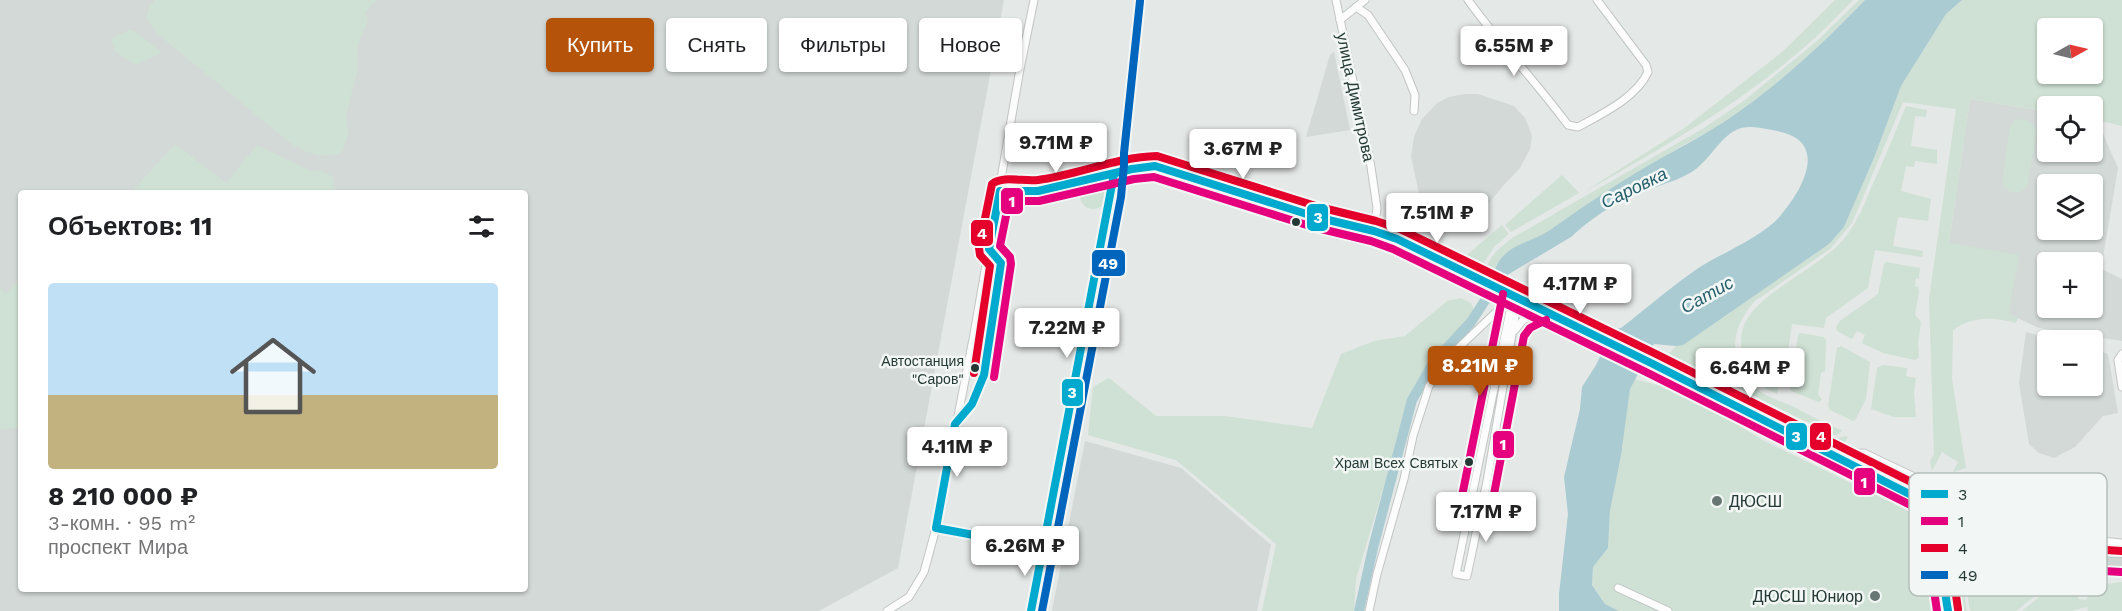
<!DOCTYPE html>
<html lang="ru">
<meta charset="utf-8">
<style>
body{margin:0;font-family:"Work Sans",sans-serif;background:#f6f6f6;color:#202124;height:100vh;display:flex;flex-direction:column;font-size:22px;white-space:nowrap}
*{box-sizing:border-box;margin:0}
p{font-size:20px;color:#757577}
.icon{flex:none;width:33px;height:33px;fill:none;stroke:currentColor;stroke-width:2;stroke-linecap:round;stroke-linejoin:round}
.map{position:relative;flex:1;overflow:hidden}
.side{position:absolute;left:18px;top:190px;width:510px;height:402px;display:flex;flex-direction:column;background:#fff;border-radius:6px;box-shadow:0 2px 4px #0004}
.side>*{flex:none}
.guide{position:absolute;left:546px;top:18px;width:570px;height:54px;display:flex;gap:12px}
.needle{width:39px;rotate:82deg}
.tools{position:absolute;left:2037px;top:18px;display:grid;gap:12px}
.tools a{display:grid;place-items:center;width:66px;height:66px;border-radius:6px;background:#fff;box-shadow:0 2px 4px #0004;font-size:30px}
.price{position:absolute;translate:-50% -51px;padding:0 14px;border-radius:6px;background:#fff;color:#222;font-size:20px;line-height:39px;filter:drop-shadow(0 2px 3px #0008)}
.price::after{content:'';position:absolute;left:50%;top:36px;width:18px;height:14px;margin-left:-9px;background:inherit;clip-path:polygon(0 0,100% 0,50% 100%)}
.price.active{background:#b45309;color:#fff}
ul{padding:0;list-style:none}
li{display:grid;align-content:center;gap:12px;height:318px;padding:0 30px}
li span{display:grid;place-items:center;height:186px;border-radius:6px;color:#555}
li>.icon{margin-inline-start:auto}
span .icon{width:108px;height:108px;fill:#fffc;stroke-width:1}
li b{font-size:26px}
h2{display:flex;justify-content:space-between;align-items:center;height:72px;padding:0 30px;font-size:26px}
.chip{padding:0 21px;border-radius:6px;background:#fff;box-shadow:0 2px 4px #0004;font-size:21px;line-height:54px}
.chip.active{background:#b45309;color:#fff}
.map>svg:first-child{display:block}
</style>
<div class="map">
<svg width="2122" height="611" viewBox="0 0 2122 611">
<rect width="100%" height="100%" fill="#e4e8e6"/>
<g fill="#d3d9d6" fill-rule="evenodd">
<path d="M0 0H1004L898 568 819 611H0ZM21 194H525V590H21Z"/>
<polygon points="1334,52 1350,130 1306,137 1330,55"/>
<polygon points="1465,94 1478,94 1514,106 1525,118 1532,136 1530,149 1520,168 1503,186 1479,215 1464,225 1450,230 1430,222 1422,208 1411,156 1414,137 1422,119 1437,103 1449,97"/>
<path d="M1970 99 2047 112 2048 152H2092L2093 119 2097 120 2118 168 2101 269 2122 279V341L2039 328 2009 314 1949 243ZM2048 184H2092V230H2048ZM2048 262H2092V308H2048Z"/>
<polygon points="2026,332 2056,340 2048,340 2048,386 2092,386 2093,350 2108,354 2118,413 2103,416 2075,447 2054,458 2039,453 2029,444 2019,383"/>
<polygon points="1085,441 1181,468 1271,545 1257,611 1052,611"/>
</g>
<g fill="#cfe0d4" fill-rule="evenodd">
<path d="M155 0H377L365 12 368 21 358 44 357 72 346 116 348 134 343 151C326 161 304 153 289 142L165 40C151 26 139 18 155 0Z"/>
<path d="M1835 0H1853C1774 85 1683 136 1584 192L1683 129 1781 53Z"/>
<path d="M1859 0H1865C1822 45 1776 87 1724 122 1704 135 1681 145 1661 159 1624 183 1586 205 1550 230 1530 244 1503 246 1494 272L1486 270C1489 256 1501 247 1512 238L1704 128 1745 100 1817 41Z"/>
<path d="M1962 0H2122V126L2093 119 2092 106H2048L2047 112 1970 99 1949 243 2019 255 2009 313 2018 318 2016 323C1994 317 1973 316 1953 330L1952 379 1966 468 1953 472 1958 462 1942 452 1932 471 1930 461 1934 454 1929 299 1956 109 1903 102 1852 223 1830 249 1755 301C1729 329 1727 364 1758 390 1768 398 1784 402 1796 408 1811 416 1825 424 1842 430L1839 434 1834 435 1703 371 1666 357 1676 346 1683 344 1829 244 1844 227 1874 158 1901 86 1946 14ZM2048 28H2092V74H2048Z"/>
<polygon points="130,30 139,34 162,53 135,65 115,51 111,38"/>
<path d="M1906 106 1927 110 1926 117 1915 116 1911 146 1937 150V164L1915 161 1914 167 1906 166 1901 191 1931 199 1928 221 1898 217 1893 246 1923 251 1922 257 1875 250 1868 288 1826 318 1824 328 1792 324 1787 358 1783 360 1777 394C1761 387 1745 374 1742 355 1741 346 1740 337 1743 328 1755 292 1824 267 1847 235 1858 220 1865 203 1872 186 1884 160 1895 133 1906 106Z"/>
<path d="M2024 119 2031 122 2037 132 2027 187 2019 193C2010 192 2005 191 2002 182L2010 126 2015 120Z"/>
<polygon points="175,144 226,183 257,145 309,170 323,172 332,176 336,193 132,193 132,191"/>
<polygon points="1562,175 1579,193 1511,232 1505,225"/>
<circle cx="1093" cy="196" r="13"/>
<polygon points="1502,225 1509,234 1495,246 1482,265 1478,266 1465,261 1468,254"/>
<polygon points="1886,262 1920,268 1919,279 1916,278 1915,286 1918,287 1919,292 1915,315 1921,322 1918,344 1919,357 1915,360 1883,353 1862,343 1865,335 1857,331 1852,339 1837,331 1836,327 1840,321 1878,294 1884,264"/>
<polygon points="21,278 21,427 0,430 0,288 6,293"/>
<polygon points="1461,298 1471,303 1476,314 1414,386 1356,579 1354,611 1262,611 1276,544 1176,460 1088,435 1093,387 1109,378 1156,416 1225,416 1312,428 1341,354 1374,341 1405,336 1447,301"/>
<polygon points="1800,333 1824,337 1826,341 1825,371 1821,373 1818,395 1822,399 1819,402 1791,391 1790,388 1798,336"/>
<polygon points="1841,346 1870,362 1866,399 1855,420 1853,421 1830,410 1828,406 1837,348"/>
<polygon points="1883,365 1907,368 1906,376 1916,378 1914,393 1916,417 1894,417 1871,409 1877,368"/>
<polygon points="1678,368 1707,378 1750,402 1833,440 1845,436 1848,437 1840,450 1832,449 1706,385"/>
<polygon points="1634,379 1661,386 1717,412 1764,441 1915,514 1931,611 1619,611 1605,604 1592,584 1593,567 1608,548 1610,511 1630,389"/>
<polygon points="1853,456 1861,456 1913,481 1911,485 1907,485 1852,458"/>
<polygon points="1965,540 2008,560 2052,574 2035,596 2016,611 1970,611 1960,546"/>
<polygon points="1955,545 1956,547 1967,611 1959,611 1954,581 1952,580 1946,546"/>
<polygon points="1931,549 1932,554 1942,611 1935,611 1925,550"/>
<polygon points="2052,580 2054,587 2057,588 2067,583 2072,583 2079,599 2086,600 2096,585 2122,582 2122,611 2088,611 2087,607 2071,611 2022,611 2038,598"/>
</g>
<path fill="#aacbd2" d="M1865 0H1962L1946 14 1901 86 1874 158 1844 227 1829 244 1683 345 1676 346 1654 344 1630 389 1621 455 1610 511 1608 548 1593 567 1592 585 1605 604 1619 611H1559V594L1568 514 1564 477 1580 409 1582 387 1596 365 1613 330 1621 328C1647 308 1673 285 1700 267 1724 252 1764 236 1781 215 1803 189 1830 141 1777 131 1766 129 1753 125 1741 128 1719 135 1710 162 1690 173 1671 184 1647 188 1627 198 1609 206 1585 224 1571 237L1504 277 1494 272C1504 243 1528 245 1550 230 1587 204 1625 178 1665 156 1685 145 1705 134 1724 122 1776 87 1822 45 1865 0Z"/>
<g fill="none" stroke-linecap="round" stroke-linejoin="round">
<polyline stroke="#aacbd2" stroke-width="10" points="1359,611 1373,548 1412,400 1434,362 1471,322 1508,265"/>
<g stroke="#c1c5c3" stroke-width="9">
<g id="minor">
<polyline points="1336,0 1371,167 1377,208 1374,231"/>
<path d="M1468 0C1499 43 1536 82 1568 125L1578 127C1602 114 1636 98 1648 72L1646 65 1597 0"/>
<polyline points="1356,7 1368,15 1405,70 1415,95 1414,111"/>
<polyline points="1340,20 1365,0"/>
<polyline points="1000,191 1038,191 1114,174"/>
<polyline points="1513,296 1456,574 1467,576 1487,481 1518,299"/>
<polyline points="1515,330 1523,320 1542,311"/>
<polyline points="2122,354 2118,360 2122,387"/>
<polyline points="1838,458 1847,454 1864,453 1996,516 2069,538 2122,543"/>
<path d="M1941 510C1933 543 1943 578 1948 611"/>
<polyline points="936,528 1044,548"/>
<polyline points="1618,588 1668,611"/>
<polyline points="887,611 909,597 924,572 936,528 974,334 1020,69 1034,0"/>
<polyline points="1369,611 1377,574 1404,479 1413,436 1429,386 1453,353 1513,296"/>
</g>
</g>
<g stroke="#bdc4c2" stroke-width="10">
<path id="major" d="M1031 611 1106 223 1114 174 1141 167 1164 168 1316 217 1374 231 1397 239 1651 363 1991 534C2033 549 2077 561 2122 562"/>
</g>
<use href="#minor" stroke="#fbfcfb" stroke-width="7"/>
<use href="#major" stroke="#ced4d2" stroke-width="8"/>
<g stroke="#f2f7f5" stroke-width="12">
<g id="bus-1">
<polyline points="1044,548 936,528 955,424 972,404 984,375 1001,263 989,249 1000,191 1038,191 1132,169 1155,166 1316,217 1374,231 1397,239 1651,363 1941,510 1938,548 1948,611"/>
<polyline points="1031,611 1114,174"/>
</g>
</g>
<g stroke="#f2f7f5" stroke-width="12">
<g id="bus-2">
<path d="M1503 294 1461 501C1461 513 1472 515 1482 516L1491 510 1524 336 1530 328 1546 320"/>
<polyline points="994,377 1011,264 1010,257 1000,246 1009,201 1039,201 1134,179 1154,177 1313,227 1371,241 1393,249 1646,372 1986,543 2053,564 2087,570 2121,572"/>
<polyline points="1931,508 1928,549 1937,611"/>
</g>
</g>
<g stroke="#f2f7f5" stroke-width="12">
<g id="bus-3">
<path d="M974 373 990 266 980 255 979 248 992 184C1003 175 1024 182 1038 180 1078 175 1116 157 1157 156L1319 207 1376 221 1400 229 1656 354 1995 524 2058 543 2090 549 2122 551"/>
<polyline points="1951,512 1949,547 1958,609"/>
</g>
</g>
<g stroke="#f2f7f5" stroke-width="12">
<polyline id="bus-4" points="1042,611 1121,197 1124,165 1124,153 1140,1"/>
</g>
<use href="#bus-1" stroke="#00a9ce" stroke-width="8"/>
<use href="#bus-2" stroke="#e5007d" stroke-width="8"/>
<use href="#bus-3" stroke="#e4002b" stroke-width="8"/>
<use href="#bus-4" stroke="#0065bd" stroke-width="8"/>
</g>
<g fill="#243934" stroke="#f2f7f5" stroke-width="2">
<circle cx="1296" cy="222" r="5"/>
<circle cx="975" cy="368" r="5"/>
<circle cx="1469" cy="462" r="5"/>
</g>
<g fill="#677672" stroke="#f2f7f5" stroke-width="2">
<circle cx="1717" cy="501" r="6"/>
<circle cx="1875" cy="596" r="6"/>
</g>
<g text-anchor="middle" stroke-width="5" stroke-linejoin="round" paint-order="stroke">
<g font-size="14" fill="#243934" stroke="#f2f7f5" text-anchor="end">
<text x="964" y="366">Автостанция<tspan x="964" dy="18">"Саров"</tspan></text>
<text x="1458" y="468">Храм Всех Святых</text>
</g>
<g font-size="16" fill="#243934" stroke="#f2f7f5">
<text transform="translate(1356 97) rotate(78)" y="6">улица Димитрова</text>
</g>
<g font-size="16" fill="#243934" stroke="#f2f7f5" text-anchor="start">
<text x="1729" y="507">ДЮСШ</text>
<text x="1863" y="602" text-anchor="end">ДЮСШ Юниор</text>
</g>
<g font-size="18" font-style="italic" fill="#26606d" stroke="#f2f7f5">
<text transform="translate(1634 188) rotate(-26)" y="6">Саровка</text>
<text transform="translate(1707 295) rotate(-29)" y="6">Сатис</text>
</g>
</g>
<rect x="1909" y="473" width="198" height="123" rx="9" fill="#f2f7f5" stroke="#b4bebb" stroke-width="1.5"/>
<rect x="1921" y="490" width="27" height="8" fill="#00a9ce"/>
<rect x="1921" y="517" width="27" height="8" fill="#e5007d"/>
<rect x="1921" y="544" width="27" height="8" fill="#e4002b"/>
<rect x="1921" y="571" width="27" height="8" fill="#0065bd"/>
<g font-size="16" fill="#243934">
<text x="1958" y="500">3</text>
<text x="1958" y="527">1</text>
<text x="1958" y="554">4</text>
<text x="1958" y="581">49</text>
</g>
<g stroke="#f2f7f5" stroke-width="2">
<rect x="1000" y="187" width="24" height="28" rx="6" fill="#e5007d"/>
<rect x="1306" y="203" width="23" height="29" rx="6" fill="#00a9ce"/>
<rect x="970" y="219" width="24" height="28" rx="6" fill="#e4002b"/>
<rect x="1091" y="249" width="35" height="28" rx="6" fill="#0065bd"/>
<rect x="1061" y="378" width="23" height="29" rx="6" fill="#00a9ce"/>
<rect x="1809" y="422" width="23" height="29" rx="6" fill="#e4002b"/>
<rect x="1785" y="422" width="23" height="29" rx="6" fill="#00a9ce"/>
<rect x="1492" y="430" width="23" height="29" rx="6" fill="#e5007d"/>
<rect x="1853" y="467" width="23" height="29" rx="6" fill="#e5007d"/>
</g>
<g font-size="16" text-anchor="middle" font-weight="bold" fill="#fff">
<text x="1012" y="207">1</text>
<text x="1318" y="223">3</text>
<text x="982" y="239">4</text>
<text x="1108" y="269">49</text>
<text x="1072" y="398">3</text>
<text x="1821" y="442">4</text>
<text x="1796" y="442">3</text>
<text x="1503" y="450">1</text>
<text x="1864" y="488">1</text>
</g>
</svg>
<div class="tools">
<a><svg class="needle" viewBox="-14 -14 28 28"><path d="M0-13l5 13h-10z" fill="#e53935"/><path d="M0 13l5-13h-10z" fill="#757577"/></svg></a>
<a><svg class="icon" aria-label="locate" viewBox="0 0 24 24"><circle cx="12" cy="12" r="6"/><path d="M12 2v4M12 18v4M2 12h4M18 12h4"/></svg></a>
<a><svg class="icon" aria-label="layers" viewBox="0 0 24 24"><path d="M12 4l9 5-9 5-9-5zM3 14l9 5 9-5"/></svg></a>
<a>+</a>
<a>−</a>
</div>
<b class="price" style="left:1514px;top:77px">6.55M ₽</b>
<b class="price" style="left:1056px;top:174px">9.71M ₽</b>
<b class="price" style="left:1243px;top:180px">3.67M ₽</b>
<b class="price" style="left:1437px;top:244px">7.51M ₽</b>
<b class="price" style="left:1580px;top:315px">4.17M ₽</b>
<b class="price" style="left:1067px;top:359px">7.22M ₽</b>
<b class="price active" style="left:1480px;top:397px">8.21M ₽</b>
<b class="price" style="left:1750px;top:399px">6.64M ₽</b>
<b class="price" style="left:957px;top:478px">4.11M ₽</b>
<b class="price" style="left:1486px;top:543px">7.17M ₽</b>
<b class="price" style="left:1025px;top:577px">6.26M ₽</b>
<div class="guide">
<a class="chip active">Купить</a>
<a class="chip">Снять</a>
<a class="chip">Фильтры</a>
<a class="chip">Новое</a>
</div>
<section class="side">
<h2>Объектов: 11<svg class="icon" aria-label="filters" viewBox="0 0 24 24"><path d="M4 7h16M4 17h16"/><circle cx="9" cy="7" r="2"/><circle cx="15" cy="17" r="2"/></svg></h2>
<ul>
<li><span style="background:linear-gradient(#bfe0f5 60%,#c2b280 0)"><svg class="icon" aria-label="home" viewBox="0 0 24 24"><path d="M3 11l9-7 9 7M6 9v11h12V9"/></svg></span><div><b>8 210 000 ₽</b><p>3-комн. · 95 m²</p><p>проспект Мира</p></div></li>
</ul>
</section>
</div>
